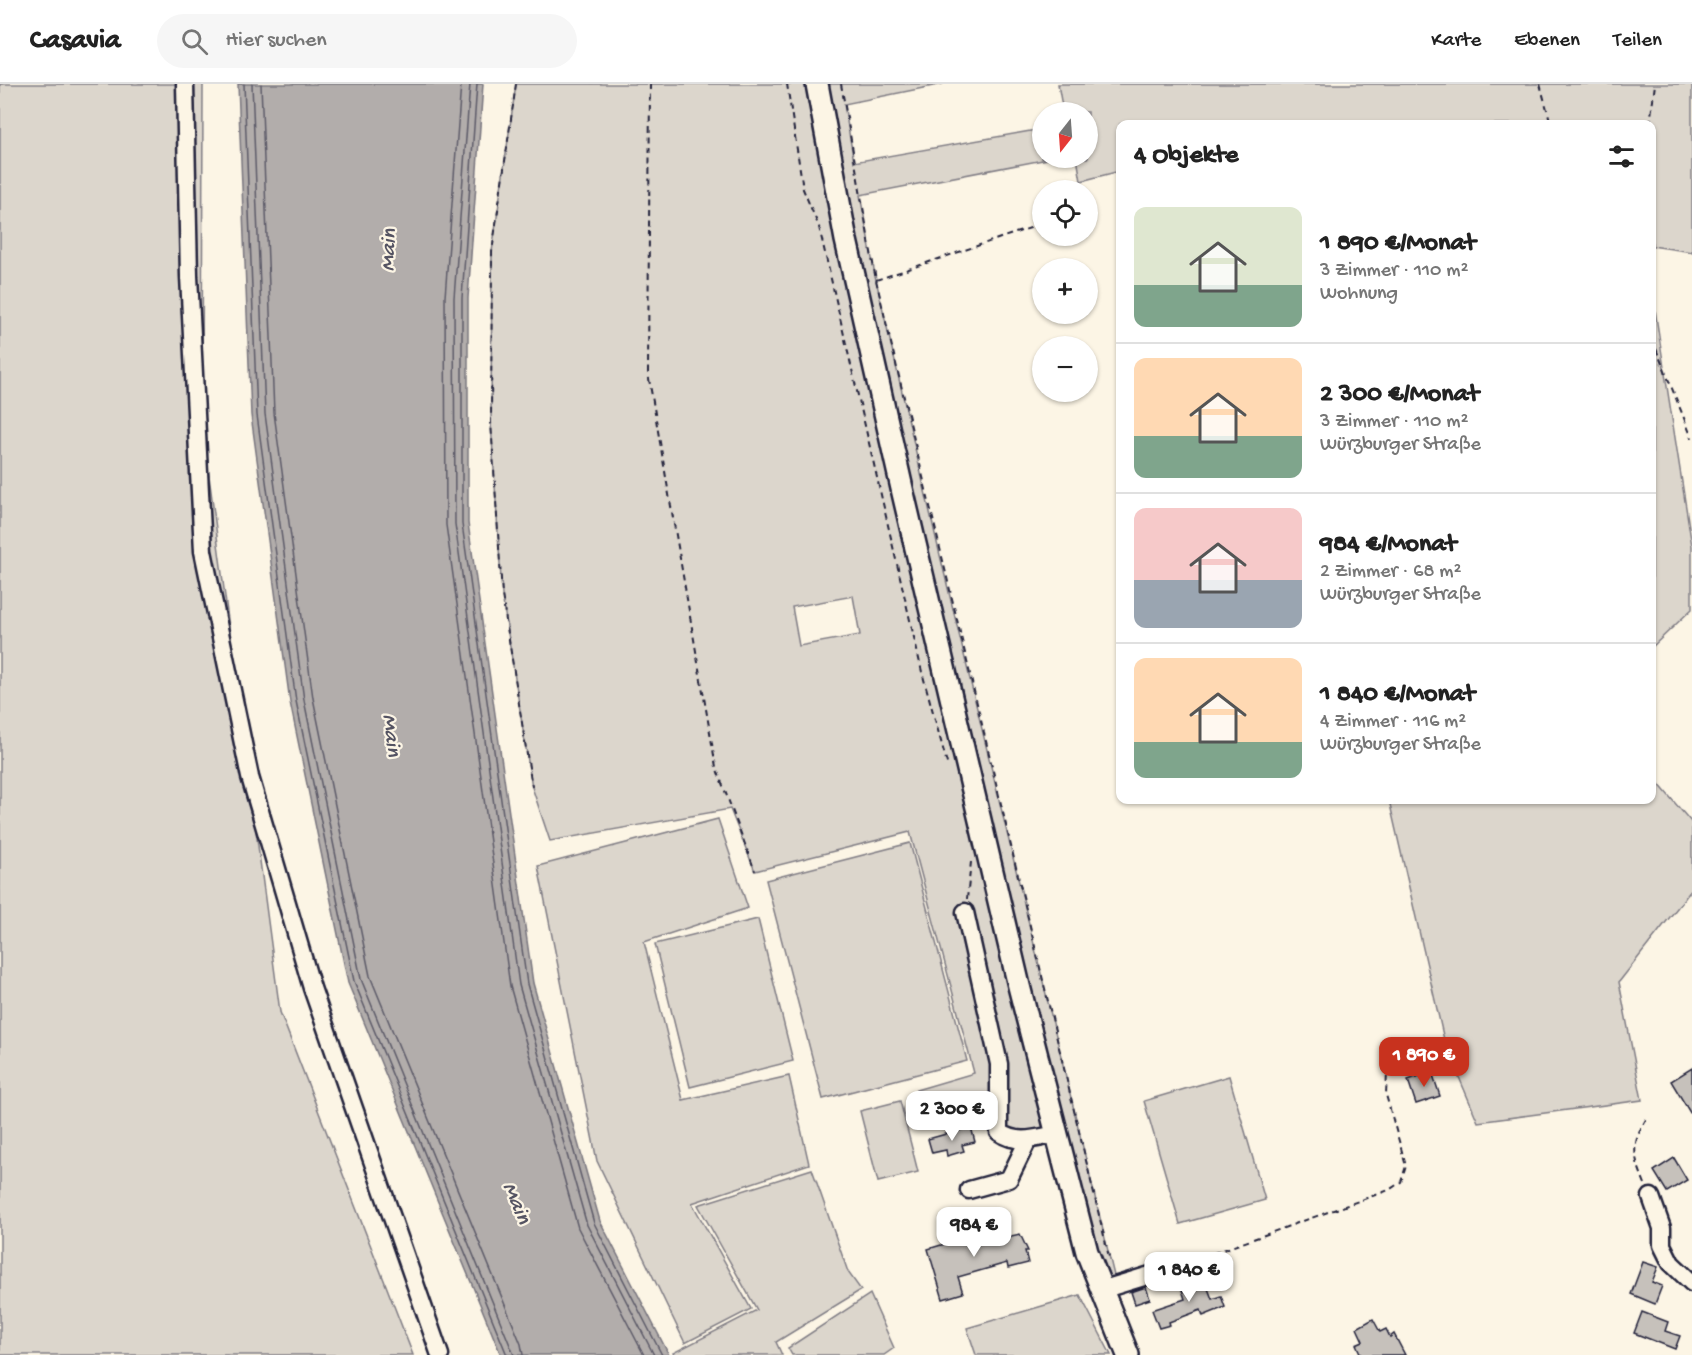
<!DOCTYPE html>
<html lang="de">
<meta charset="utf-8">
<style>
body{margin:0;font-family:"Gochi Hand",sans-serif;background:#f6f6f6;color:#222;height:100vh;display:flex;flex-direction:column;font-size:22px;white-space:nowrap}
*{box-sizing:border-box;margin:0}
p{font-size:20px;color:#767676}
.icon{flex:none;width:33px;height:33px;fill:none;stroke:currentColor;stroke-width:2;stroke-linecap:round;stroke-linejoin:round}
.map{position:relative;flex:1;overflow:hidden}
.sheet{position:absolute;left:1116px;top:36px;width:540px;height:684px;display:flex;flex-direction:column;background:#fff;border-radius:12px;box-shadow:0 2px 4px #0004}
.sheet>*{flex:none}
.needle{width:39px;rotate:197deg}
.fabs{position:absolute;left:1032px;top:18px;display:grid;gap:12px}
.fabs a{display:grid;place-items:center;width:66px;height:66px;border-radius:50%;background:#fff;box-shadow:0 2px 4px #0004;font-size:30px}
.price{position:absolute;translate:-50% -51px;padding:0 14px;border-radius:12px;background:#fff;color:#222;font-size:20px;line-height:39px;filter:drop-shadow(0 2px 3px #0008)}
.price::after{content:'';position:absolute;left:50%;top:36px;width:18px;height:14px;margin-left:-9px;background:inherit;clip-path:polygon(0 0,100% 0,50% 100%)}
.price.selected{background:#c8321e;color:#fff}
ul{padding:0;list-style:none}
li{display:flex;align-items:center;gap:18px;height:150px;padding:0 18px}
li+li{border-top:2px solid #e0e0e0}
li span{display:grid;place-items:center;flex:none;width:168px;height:120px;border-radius:12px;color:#555}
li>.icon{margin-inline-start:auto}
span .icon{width:72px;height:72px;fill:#fffc;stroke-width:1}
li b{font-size:26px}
h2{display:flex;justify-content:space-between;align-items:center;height:72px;padding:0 18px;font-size:26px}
header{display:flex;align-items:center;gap:36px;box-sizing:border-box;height:84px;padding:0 30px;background:#fff;border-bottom:2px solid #e0e0e0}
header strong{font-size:28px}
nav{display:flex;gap:33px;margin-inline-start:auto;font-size:21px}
.search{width:420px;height:54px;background:#f6f6f6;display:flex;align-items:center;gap:15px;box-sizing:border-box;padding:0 21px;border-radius:33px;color:#767676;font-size:22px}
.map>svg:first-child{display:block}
</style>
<header>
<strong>Casavia</strong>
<div class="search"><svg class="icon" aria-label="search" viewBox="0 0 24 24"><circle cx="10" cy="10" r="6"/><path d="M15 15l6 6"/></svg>Hier suchen</div>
<nav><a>Karte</a><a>Ebenen</a><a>Teilen</a></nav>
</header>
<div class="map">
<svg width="1692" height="1271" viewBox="0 0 1692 1271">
<rect width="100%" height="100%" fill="#fcf5e5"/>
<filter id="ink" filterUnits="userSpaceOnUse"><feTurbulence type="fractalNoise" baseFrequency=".0167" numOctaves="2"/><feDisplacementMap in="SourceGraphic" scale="12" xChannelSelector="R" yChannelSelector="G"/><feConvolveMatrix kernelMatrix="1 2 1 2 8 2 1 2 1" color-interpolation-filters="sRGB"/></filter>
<g filter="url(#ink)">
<g fill="#dcd6cc" stroke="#7f7c84" stroke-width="1.5" fill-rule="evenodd">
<polygon points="0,0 203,0 202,339 280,928 413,1271 0,1271"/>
<path d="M516 0H943L844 20 854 78 1042 45V74H1053L860 111 876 196 938 463 1116 1200 1101 1205 1057 1050 999 1048 988 1025 926 1041 916 1006 974 989 910 748 755 787 730 725 550 757 532 703 502 511 491 338 492 168ZM853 512 860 551 799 562 792 523Z"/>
<polygon points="1058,0 1692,0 1692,168 1652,162 1652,40 1120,40 1120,87 1081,97 1077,74 1088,74 1088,28 1063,28"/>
<polygon points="1652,207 1692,462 1692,525 1652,563"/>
<polygon points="1652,692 1692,739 1692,805 1619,898 1642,1016 1478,1038 1445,960 1389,716 1652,716"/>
<polygon points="718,735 748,824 644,858 683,1016 789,992 809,1080 692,1119 751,1225 685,1259 597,1077 538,782"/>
<polygon points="910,759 967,977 823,1015 766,796"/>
<polygon points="758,835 793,977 690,1003 655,860"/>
<polygon points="1229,992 1265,1116 1180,1140 1144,1017"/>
<polygon points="900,1017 918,1088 878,1098 860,1027"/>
<polygon points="812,1085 848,1188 861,1206 776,1258 782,1271 674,1271 673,1269 757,1226 698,1121"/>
<polygon points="870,1210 894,1264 884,1271 792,1271 788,1264"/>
<polygon points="1080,1211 1111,1271 976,1271 967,1244"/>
</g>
<polygon fill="#b2adab" stroke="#78757e" stroke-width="1.5" points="238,0 483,0 468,214 468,439 533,899 600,1137 669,1271 501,1271 348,899 290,618 251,331"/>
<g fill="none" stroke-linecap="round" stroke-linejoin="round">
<g stroke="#5c5a68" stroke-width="1.5">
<polyline points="244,0 257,331 296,617 354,897 507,1271"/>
<polyline points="252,0 265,330 304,616 361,895 514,1271"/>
<polyline points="261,0 274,329 313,614 370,892 521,1260 523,1271"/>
<polyline points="461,0 445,213 446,441 510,902 578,1144 644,1271"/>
<polyline points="470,0 454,214 455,440 519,901 587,1141 654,1271"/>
<polyline points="477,0 462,214 462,440 527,900 594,1139 662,1271"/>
</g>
</g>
<g fill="#c6c1bb" stroke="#22223b" stroke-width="1.5">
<polygon points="1692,984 1692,1032 1671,997"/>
<polygon points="1432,988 1440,1012 1416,1020 1408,996"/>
<polygon points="971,1043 975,1058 962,1061 964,1067 947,1072 946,1066 932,1069 928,1055"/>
<polygon points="1674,1074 1687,1096 1667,1108 1654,1087"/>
<polygon points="994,1145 997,1155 1020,1150 1028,1167 1025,1167 1028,1179 1008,1184 1007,1179 958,1193 963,1209 943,1215 928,1165"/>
<polygon points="1643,1178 1658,1183 1652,1198 1662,1202 1655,1220 1631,1210"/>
<polygon points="1203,1191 1212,1215 1221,1212 1225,1223 1203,1232 1201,1226 1169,1238 1170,1241 1159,1244 1152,1226 1185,1215 1180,1200"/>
<polygon points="1146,1203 1150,1215 1135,1220 1131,1208"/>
<polygon points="1642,1228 1668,1238 1665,1247 1680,1252 1675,1265 1634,1249"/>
<polygon points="1373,1235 1380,1248 1386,1245 1390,1253 1394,1250 1405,1271 1361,1271 1356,1260 1363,1257 1357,1244"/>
</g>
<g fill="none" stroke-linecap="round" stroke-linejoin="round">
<g stroke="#22223b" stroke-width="21">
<g id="minor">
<polyline points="185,0 189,192 203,467 250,693 312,904 440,1271"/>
<path d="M965 828 999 980V1048C1017 1061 1036 1054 1057 1050"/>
<polyline points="969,1106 1009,1095 1028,1056"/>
<polyline points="1651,1113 1662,1144 1662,1161 1671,1179 1692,1199"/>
<polyline points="1101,1206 1170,1185"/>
</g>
</g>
<g stroke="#22223b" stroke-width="26">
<polyline id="major" points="817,0 846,156 903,409 1019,902 1087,1168 1128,1271"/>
</g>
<g stroke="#22223b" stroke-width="2" stroke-dasharray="6 4.5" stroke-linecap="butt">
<polyline points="516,0 492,168 491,338 502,511 532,703"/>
<polyline points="650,0 648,289 716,683 755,787"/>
<polyline points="787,0 803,105 819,143 922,588 948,683"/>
<polyline points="841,0 876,196 1109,1173"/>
<polyline points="1540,0 1551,40"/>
<polyline points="1650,40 1655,0"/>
<polyline points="876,196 1042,140"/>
<polyline points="1652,255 1692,354"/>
<polyline points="967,815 971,778"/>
<path d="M1645 1100C1632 1068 1631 1061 1648 1032"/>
<polyline points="1184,1180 1389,1106 1401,1098 1406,1082 1386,1011 1387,988"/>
</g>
<use href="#minor" stroke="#fcf5e5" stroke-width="16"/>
<use href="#major" stroke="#fcf5e5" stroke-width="21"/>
</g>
</g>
<g text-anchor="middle" stroke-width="4.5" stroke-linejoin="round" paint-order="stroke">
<g font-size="22" font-style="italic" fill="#545362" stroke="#fcf5e5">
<text transform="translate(386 166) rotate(-88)" y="8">Main</text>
<text transform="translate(394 651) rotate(83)" y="8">Main</text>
<text transform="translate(519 1118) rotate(67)" y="8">Main</text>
</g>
</g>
</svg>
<div class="fabs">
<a><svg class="needle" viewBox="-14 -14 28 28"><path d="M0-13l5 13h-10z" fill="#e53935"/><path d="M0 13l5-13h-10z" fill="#767676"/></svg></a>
<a><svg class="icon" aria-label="locate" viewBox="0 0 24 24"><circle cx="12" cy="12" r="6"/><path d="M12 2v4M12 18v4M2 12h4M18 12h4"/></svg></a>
<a>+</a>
<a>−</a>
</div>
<b class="price selected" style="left:1424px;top:1004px">1 890 €</b>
<b class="price" style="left:952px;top:1058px">2 300 €</b>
<b class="price" style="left:974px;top:1174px">984 €</b>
<b class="price" style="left:1189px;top:1219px">1 840 €</b>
<section class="sheet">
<h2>4 Objekte<svg class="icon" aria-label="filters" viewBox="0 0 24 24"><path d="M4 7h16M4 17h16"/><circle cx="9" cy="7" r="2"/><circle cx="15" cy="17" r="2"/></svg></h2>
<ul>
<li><span style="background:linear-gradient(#dfe7d0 65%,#7fa58c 0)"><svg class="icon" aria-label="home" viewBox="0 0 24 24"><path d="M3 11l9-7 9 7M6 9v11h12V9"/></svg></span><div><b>1 890 €/Monat</b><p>3 Zimmer · 110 m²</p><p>Wohnung</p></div></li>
<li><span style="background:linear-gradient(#ffd9b3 65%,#7fa58c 0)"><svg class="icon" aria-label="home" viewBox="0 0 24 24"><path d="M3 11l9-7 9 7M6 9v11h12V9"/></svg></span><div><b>2 300 €/Monat</b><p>3 Zimmer · 110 m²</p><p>Würzburger Straße</p></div></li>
<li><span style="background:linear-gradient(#f6c9c9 60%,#9aa5b1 0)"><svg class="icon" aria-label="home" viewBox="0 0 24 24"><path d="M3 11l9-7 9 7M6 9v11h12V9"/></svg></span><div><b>984 €/Monat</b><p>2 Zimmer · 68 m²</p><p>Würzburger Straße</p></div></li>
<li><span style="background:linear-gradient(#ffd9b3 70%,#7fa58c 0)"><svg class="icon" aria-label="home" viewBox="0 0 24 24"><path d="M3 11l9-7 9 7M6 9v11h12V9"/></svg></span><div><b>1 840 €/Monat</b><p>4 Zimmer · 116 m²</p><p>Würzburger Straße</p></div></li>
</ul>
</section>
</div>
